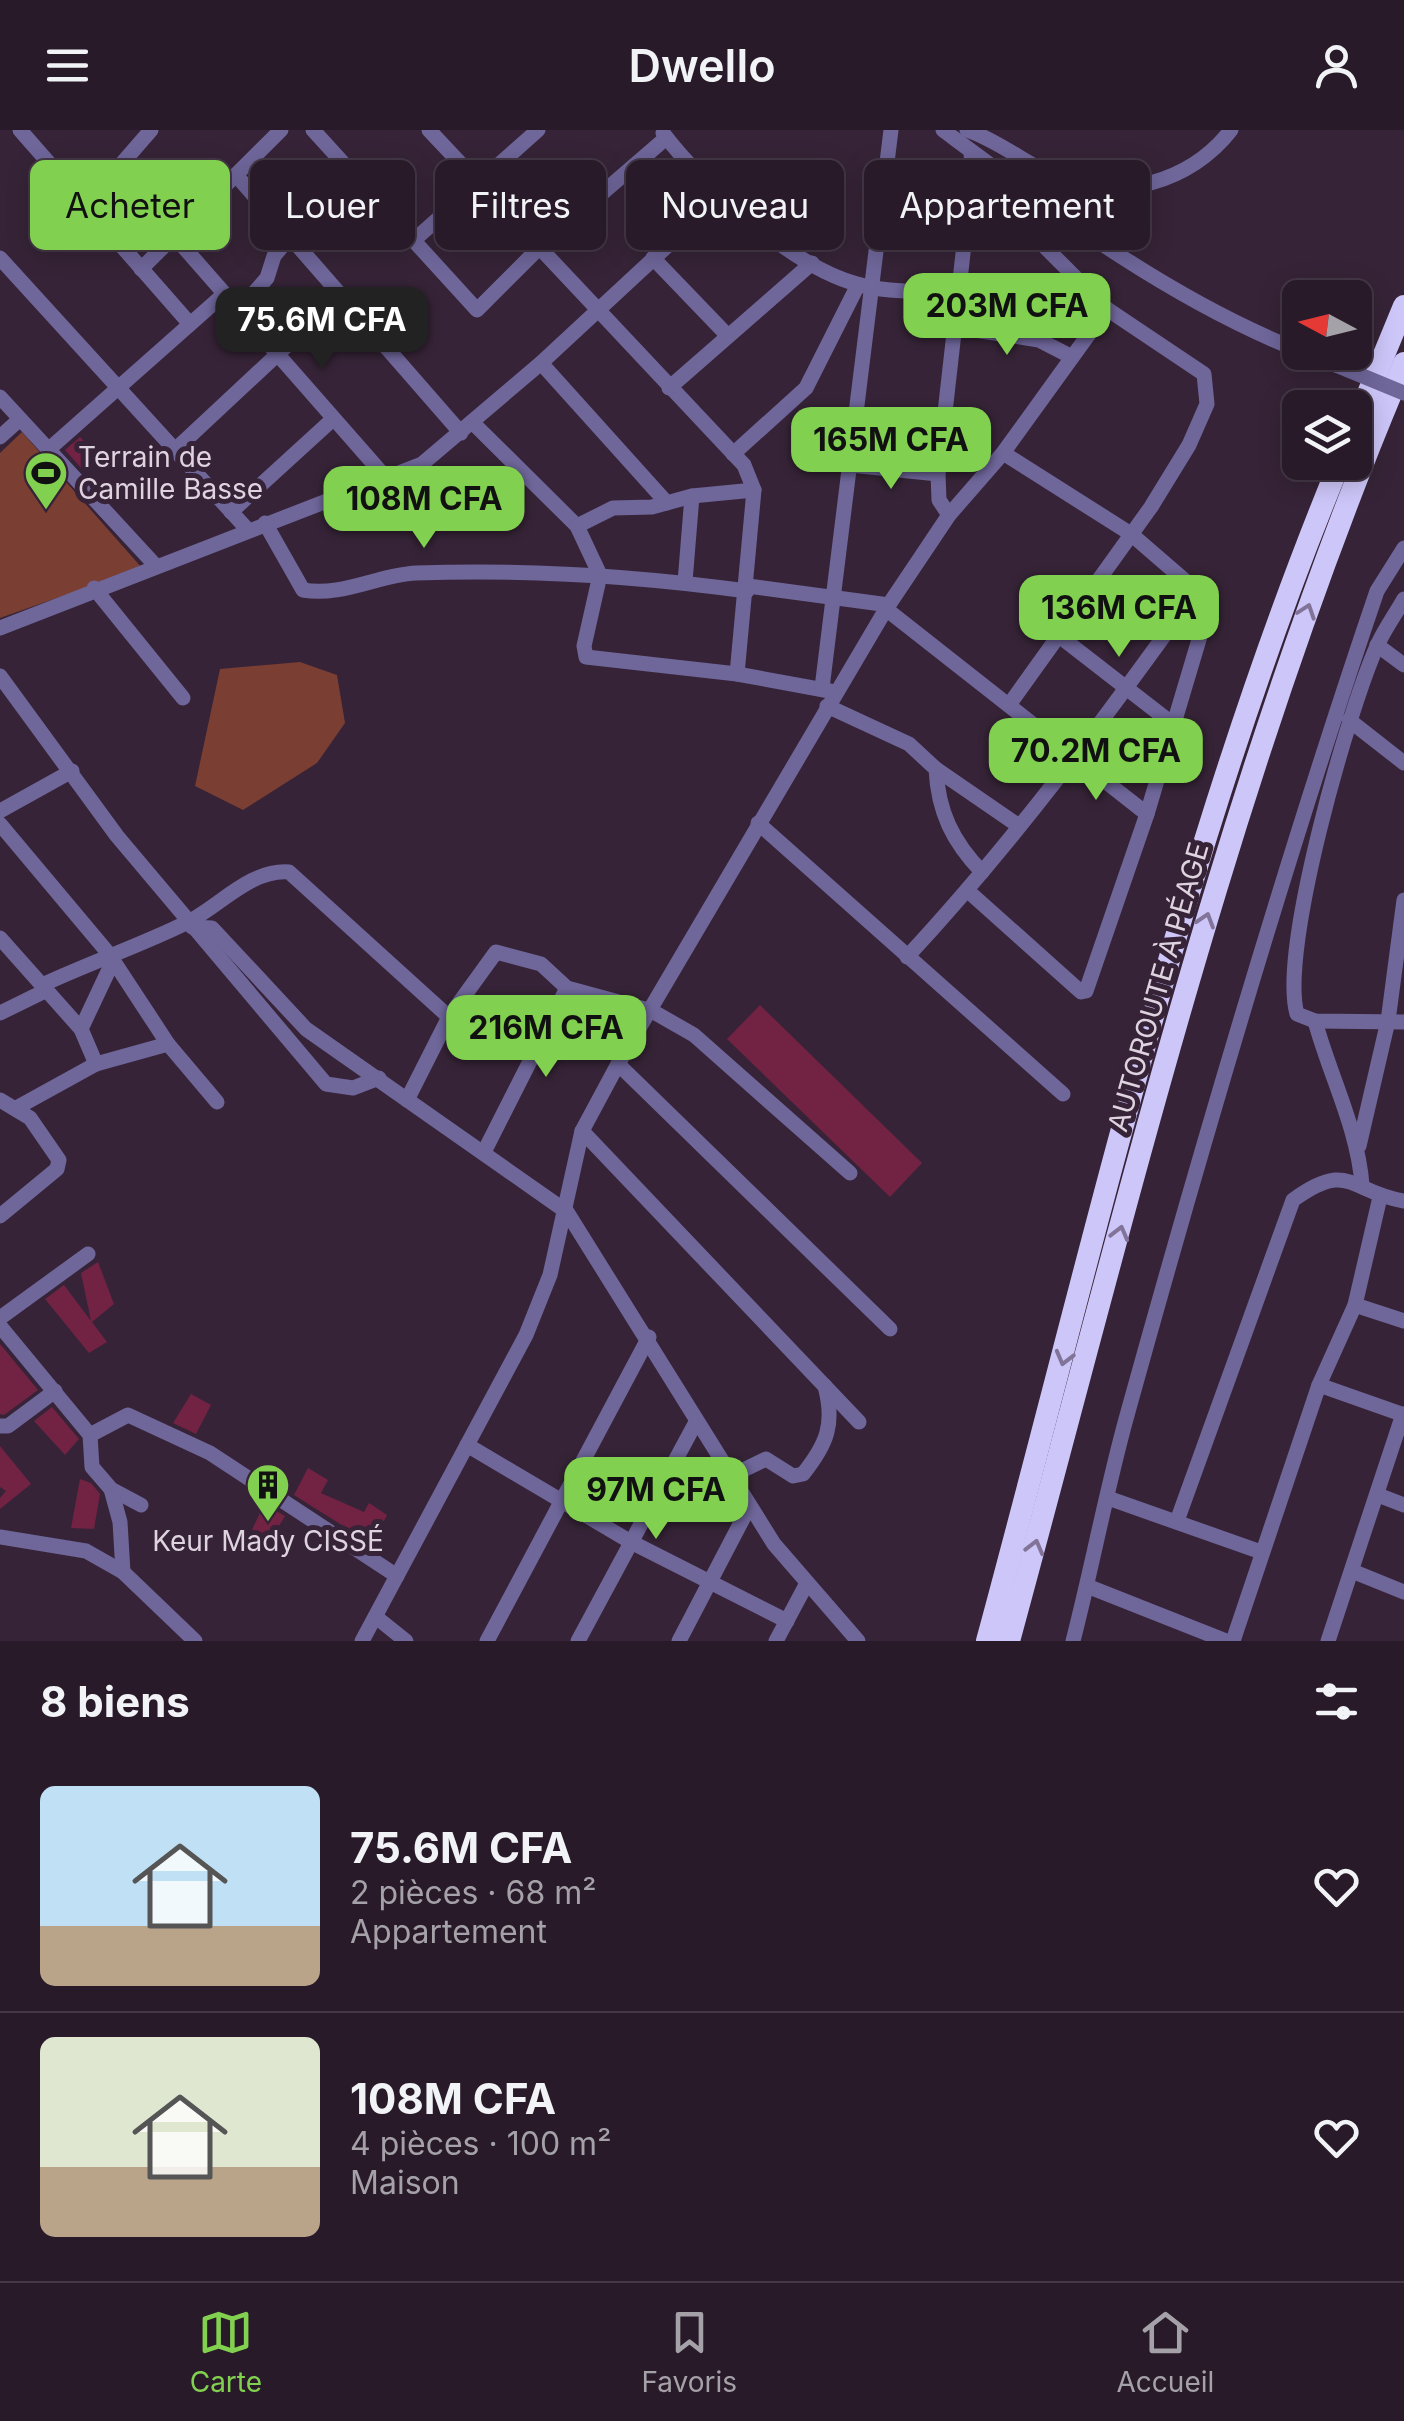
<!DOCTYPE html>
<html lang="fr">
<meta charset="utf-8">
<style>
body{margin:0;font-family:Inter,sans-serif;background:#302331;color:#f1f3f6;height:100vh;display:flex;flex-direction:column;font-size:38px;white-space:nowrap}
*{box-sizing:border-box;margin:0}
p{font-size:32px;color:#a5a1a8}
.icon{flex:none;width:55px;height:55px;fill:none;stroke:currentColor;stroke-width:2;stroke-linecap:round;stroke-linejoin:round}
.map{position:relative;height:1511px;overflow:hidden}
.panel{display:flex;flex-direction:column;background:#281a29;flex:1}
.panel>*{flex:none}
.banner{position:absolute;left:30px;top:30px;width:1345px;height:90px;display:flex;gap:20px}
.needle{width:65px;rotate:277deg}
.buttons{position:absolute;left:1282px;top:150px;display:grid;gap:20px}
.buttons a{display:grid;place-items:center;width:90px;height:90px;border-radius:15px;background:#281a29;box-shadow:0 5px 25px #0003,0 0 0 2px #443846;font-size:50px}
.price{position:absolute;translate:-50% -85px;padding:0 22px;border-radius:20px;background:#82d04f;color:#111;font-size:32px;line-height:65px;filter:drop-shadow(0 2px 5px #0008)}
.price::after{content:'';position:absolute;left:50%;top:60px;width:30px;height:22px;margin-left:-15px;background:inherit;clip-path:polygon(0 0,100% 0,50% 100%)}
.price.current{background:#222;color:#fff}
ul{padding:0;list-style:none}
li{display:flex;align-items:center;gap:30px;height:250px;padding:0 40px}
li+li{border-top:2px solid #443846}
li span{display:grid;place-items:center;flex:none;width:280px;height:200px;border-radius:15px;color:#555}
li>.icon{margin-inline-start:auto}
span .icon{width:120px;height:120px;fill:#fffc;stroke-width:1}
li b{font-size:42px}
h2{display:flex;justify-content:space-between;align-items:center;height:120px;padding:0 40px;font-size:42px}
.pill{padding:0 35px;border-radius:15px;background:#281a29;box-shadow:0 5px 25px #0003,0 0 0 2px #443846;font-size:35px;line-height:90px}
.pill.current{background:#82d04f;color:#111}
header{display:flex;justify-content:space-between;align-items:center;height:130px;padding:0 40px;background:#281a29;font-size:45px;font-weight:600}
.tabs{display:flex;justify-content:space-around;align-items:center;height:140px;border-top:2px solid #443846;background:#281a29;font-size:28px;color:#a5a1a8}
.tabs a{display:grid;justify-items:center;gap:5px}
.tabs .current{color:#82d04f}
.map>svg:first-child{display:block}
</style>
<header><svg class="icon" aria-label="menu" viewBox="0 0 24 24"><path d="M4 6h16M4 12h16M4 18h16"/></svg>Dwello<svg class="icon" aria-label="person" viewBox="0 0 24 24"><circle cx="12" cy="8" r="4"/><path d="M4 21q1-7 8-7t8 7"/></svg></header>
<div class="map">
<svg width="1404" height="1511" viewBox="0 0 1404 1511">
<rect width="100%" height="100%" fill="#362337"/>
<g fill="#7a3e32">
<polygon points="22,302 142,438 0,488 0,323"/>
<polygon points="300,532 337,545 345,593 317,633 243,680 195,656 220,539"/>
</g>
<g fill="#722243">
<polygon points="80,307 97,325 82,339 65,320"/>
<polygon points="760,875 922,1033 890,1067 727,909"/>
<polygon points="98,1132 114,1174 92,1192 107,1212 89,1223 45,1169 64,1155 91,1191 81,1143"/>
<polygon points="0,1214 38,1260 4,1285 0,1284"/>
<polygon points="191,1264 211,1275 196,1304 173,1293"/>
<polygon points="52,1277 79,1309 65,1325 34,1291"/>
<polygon points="0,1316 31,1354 0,1379 0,1368 6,1361 0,1357"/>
<polygon points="308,1338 328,1350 321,1363 364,1382 369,1373 387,1385 372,1414 294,1365"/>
<polygon points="80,1349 91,1353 100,1364 94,1399 71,1398"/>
<polygon points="264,1374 285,1386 272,1408 252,1400"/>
</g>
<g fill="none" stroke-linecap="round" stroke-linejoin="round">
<g stroke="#6f669a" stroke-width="15">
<polyline points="20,0 190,194"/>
<polyline points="313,0 477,180 541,116 666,8"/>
<polyline points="429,0 744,335 754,360 737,544"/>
<path d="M943 0C1055 83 1169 169 1300 221"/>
<path d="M967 0C999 11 1026 34 1056 47 1117 73 1191 52 1231 0"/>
<path d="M663 3C702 55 793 137 857 154 887 163 926 161 957 164"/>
<polyline points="236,45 461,303"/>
<polyline points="85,76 151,0"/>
<polyline points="174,106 387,349"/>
<polyline points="413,111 538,0"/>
<polyline points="0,128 247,399"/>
<polyline points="653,128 728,206"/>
<polyline points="141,139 281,0"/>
<polyline points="238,181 267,148 274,126 290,107 359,52"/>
<polyline points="955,197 1039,210 1072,227"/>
<polyline points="1304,222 1336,235"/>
<polyline points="541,233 667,373"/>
<polyline points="669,258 812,133"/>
<polyline points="0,267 156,436"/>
<polyline points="473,293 577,396"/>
<polyline points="0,307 20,289"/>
<polyline points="176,319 341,165"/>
<polyline points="48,320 223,165"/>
<polyline points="733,324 806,258 858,155"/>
<polyline points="850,335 938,344"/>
<polyline points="754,360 692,366 652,377 613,378 577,396 600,445 584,516 586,527 737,544 835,562"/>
<polyline points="231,382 333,289"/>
<polyline points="949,385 939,370 938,344 972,44"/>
<path d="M265 393 303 460C341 467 378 445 416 443 527 439 638 446 747 461"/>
<polyline points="685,452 692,366"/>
<polyline points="748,456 889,475"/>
<polyline points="94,458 183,568"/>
<path d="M1404 469C1395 485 1384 500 1377 516 1348 581 1279 821 1297 884L1315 891 1404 892"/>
<polyline points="886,479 1147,684"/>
<polyline points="0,498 422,334 541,233 719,68"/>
<polyline points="1058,505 1174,595"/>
<polyline points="1377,515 1404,535"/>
<polyline points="0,546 117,706 326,954 353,958 379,948"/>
<polyline points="822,558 891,0"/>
<polyline points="1009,575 1151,377 1189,315 1207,274 1204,244 1107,179"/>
<path d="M827 576 909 614 936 639C938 682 953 712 982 742"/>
<polyline points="1349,590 1404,633"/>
<polyline points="936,639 1019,696"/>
<polyline points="0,681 72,641"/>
<polyline points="758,693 1063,964"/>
<polyline points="0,694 109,824 168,914 217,972"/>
<polyline points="968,761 1081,862 1086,861 1147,684 1206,486 1205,468 1131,404 1003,323"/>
<polyline points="192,797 212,798 306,899 567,1082 774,1414 858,1511"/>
<polyline points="0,808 81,899 96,934"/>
<path d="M907 827C1013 713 1107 586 1197 460"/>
<path d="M42 855C89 833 139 816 186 793 219 777 250 739 289 742L449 887"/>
<polyline points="0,883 47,860"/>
<path d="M1315 891C1330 946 1358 999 1362 1055"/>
<polyline points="81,899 113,831"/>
<polyline points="618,934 890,1199"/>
<polyline points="0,970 30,988 59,1030 57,1039 0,1086"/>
<polyline points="407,970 449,887 496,822 541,834 567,858 652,881 694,905 850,1043"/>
<polyline points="18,977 96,934 168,914"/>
<polyline points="582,1001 859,1292"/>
<polyline points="1359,1016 1388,891 1404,770"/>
<polyline points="484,1022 567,858"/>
<polyline points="1355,1175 1404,1191"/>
<polyline points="0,1188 88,1124"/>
<polyline points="0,1196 90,1305 92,1337 111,1359 141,1375"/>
<polyline points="1319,1255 1404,1285"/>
<polyline points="0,1296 8,1296 55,1261"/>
<polyline points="90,1305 128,1285 210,1323 397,1446"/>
<polyline points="467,1315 631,1412 787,1491"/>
<path d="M731 1346 766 1329 793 1346 803 1344C827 1314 835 1294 825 1256"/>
<polyline points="111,1359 120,1392 123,1442"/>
<polyline points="1378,1365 1404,1375"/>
<polyline points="1108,1368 1261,1422"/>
<path d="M1177 1391 1293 1070C1350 1029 1349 1062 1404 1071"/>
<polyline points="0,1407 86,1421 123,1442 195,1511"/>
<polyline points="1352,1441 1404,1462"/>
<polyline points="1087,1456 1226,1511"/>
<polyline points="376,1487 406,1511"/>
<polyline points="362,1511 526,1205 550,1145 582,1001 618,934 886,479 949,385 1003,323 1107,179 972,44 971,21"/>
<polyline points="487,1511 649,1207"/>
<polyline points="578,1511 696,1292"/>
<polyline points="679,1511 749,1377"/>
<polyline points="776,1511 807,1453"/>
<path d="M1073 1511C1092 1437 1106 1362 1126 1289 1203 1011 1284 734 1377 461L1404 418"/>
<polyline points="1233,1511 1319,1255 1355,1175 1380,1067"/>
<polyline points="1328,1511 1403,1284"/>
</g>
<g stroke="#cdc6f9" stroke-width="22">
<polyline points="1355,295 1404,176"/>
<path d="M987 1511C1094 1117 1183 711 1340 332"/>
<path d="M1009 1511C1126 1081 1229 644 1404 233"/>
</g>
<polyline stroke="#6f669a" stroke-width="15" points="1336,235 1404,263"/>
</g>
<defs><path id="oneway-chevron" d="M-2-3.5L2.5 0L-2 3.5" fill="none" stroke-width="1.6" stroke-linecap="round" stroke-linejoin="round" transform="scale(2.5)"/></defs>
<g stroke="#827498">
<use href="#oneway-chevron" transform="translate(1307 481) rotate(-71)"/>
<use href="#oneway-chevron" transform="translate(1206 790) rotate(-73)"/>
<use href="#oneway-chevron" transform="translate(1120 1103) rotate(-75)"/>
<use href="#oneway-chevron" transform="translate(1064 1228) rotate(105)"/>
<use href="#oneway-chevron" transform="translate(1035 1417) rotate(-75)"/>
</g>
<defs>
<g id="stadium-pin" transform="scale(2.25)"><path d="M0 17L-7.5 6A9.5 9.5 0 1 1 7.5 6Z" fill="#82d04f" stroke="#362337"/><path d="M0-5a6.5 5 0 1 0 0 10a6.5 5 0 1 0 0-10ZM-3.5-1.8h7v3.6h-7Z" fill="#111"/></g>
<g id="building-pin" transform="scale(2.25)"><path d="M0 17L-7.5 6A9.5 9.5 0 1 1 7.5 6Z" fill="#82d04f" stroke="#362337"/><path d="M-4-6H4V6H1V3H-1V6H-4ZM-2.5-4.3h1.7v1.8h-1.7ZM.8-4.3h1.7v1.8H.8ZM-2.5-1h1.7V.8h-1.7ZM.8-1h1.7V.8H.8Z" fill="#111"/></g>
</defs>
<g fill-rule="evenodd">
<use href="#stadium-pin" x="46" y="343"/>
<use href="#building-pin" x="268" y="1355"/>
</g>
<g text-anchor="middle" stroke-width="10" stroke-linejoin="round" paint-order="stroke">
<g font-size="28" fill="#dfd3e0" stroke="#362337" text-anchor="start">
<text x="78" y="337">Terrain de<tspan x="78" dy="32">Camille Basse</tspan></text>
<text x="268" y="1421" text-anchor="middle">Keur Mady CISSÉ</text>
</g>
<g font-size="28" fill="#dfd3e0" stroke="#362337">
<text transform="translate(1158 857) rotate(-74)" y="10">AUTOROUTE À PÉAGE</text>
</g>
</g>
</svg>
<div class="buttons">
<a><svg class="needle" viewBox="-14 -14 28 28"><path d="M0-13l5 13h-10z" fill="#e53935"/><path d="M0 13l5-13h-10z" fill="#a5a1a8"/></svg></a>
<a><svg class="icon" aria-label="layers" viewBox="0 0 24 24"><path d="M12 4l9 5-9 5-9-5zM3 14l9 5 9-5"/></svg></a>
</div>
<b class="price" style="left:1007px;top:228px">203M CFA</b>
<b class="price current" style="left:322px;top:242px">75.6M CFA</b>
<b class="price" style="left:891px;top:362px">165M CFA</b>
<b class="price" style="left:424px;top:421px">108M CFA</b>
<b class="price" style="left:1119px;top:530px">136M CFA</b>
<b class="price" style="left:1096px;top:673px">70.2M CFA</b>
<b class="price" style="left:546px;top:950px">216M CFA</b>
<b class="price" style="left:656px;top:1412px">97M CFA</b>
<div class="banner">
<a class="pill current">Acheter</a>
<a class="pill">Louer</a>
<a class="pill">Filtres</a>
<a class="pill">Nouveau</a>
<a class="pill">Appartement</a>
</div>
</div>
<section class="panel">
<h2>8 biens<svg class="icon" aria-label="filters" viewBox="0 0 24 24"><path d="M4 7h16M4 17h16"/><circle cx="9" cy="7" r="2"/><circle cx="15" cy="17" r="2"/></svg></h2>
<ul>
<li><span style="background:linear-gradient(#bfe0f5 70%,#b9a48a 0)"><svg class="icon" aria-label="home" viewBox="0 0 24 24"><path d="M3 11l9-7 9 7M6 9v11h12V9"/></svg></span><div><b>75.6M CFA</b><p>2 pièces · 68 m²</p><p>Appartement</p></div><svg class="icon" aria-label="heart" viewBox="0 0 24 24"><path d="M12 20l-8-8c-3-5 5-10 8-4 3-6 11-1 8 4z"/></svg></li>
<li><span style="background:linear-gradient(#dfe7d0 65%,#b9a48a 0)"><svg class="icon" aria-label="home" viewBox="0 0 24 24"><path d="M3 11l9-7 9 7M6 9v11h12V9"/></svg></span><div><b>108M CFA</b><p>4 pièces · 100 m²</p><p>Maison</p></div><svg class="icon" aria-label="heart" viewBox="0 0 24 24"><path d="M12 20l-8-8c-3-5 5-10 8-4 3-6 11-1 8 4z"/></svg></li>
</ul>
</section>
<nav class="tabs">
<a class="current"><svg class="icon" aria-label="map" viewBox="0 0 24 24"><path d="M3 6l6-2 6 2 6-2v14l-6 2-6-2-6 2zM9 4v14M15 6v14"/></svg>Carte</a>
<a><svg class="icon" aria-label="saved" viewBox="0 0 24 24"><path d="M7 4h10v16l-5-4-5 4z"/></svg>Favoris</a>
<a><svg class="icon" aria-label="home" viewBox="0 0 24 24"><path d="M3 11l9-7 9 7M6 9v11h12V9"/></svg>Accueil</a>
</nav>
